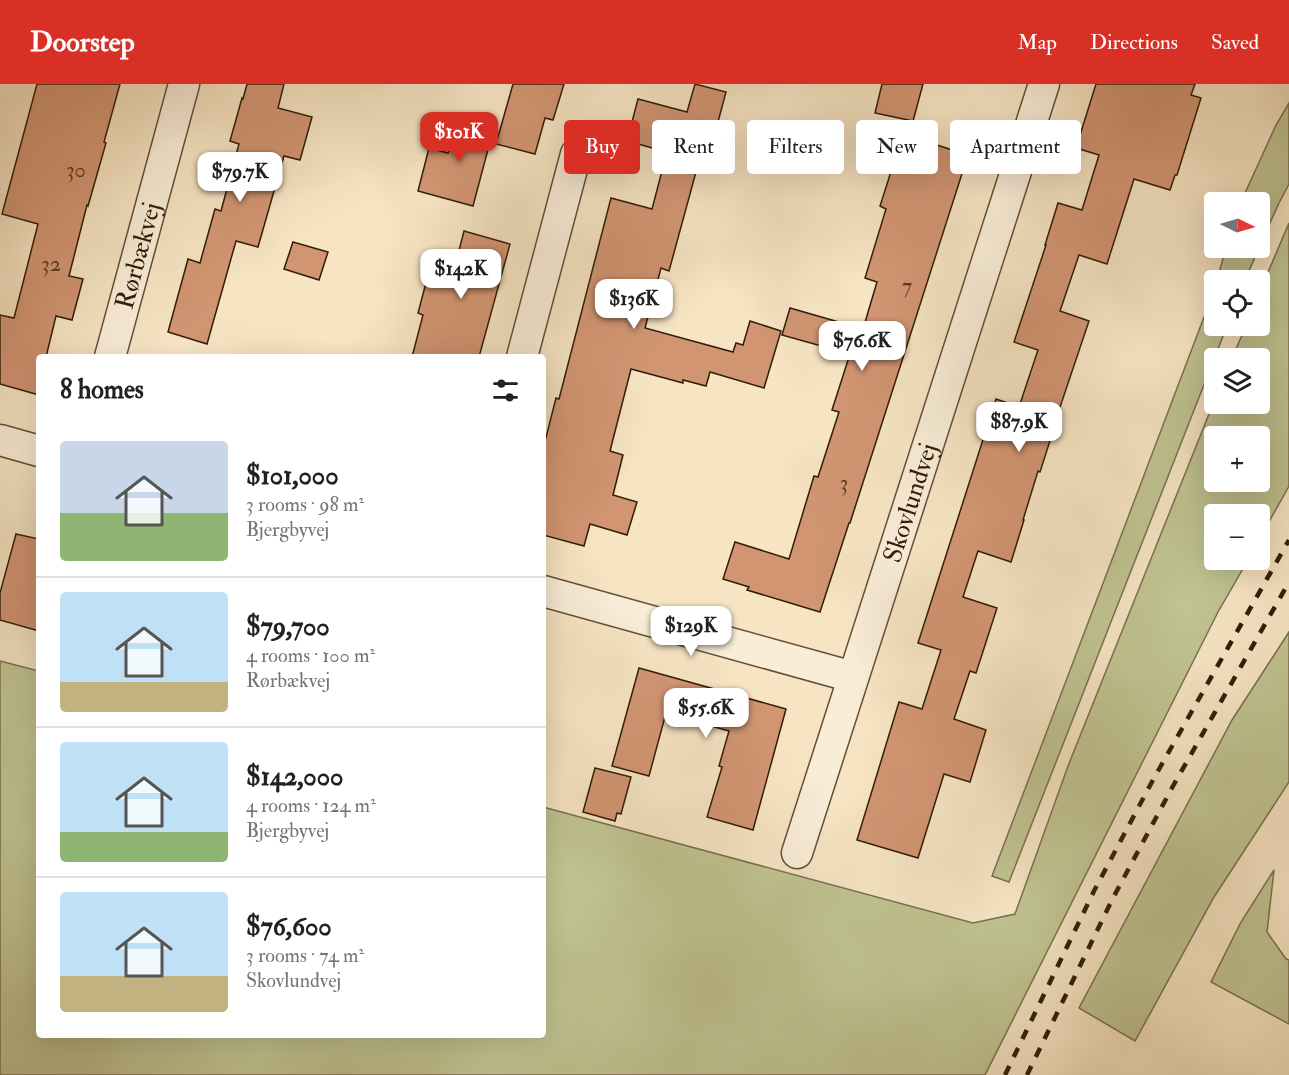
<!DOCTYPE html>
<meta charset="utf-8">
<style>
body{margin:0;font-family:"IM FELL Double Pica",serif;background:#f6f6f6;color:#202124;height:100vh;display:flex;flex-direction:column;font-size:22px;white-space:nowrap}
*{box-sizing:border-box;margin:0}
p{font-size:20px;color:#757577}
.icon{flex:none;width:33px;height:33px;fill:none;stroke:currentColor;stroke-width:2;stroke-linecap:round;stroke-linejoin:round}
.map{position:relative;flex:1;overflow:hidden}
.sheet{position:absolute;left:36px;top:270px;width:510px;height:684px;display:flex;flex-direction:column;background:#fff;border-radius:6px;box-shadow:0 6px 24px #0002}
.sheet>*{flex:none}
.top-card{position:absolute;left:564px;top:36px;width:570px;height:54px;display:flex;gap:12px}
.needle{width:39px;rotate:95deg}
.fabs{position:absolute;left:1204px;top:108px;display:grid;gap:12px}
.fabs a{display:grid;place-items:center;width:66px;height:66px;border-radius:6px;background:#fff;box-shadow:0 6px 24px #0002;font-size:30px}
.price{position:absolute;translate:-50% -51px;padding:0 14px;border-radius:12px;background:#fff;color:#222;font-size:20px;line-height:39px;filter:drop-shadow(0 2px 3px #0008)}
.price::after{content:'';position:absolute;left:50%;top:36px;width:18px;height:14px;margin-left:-9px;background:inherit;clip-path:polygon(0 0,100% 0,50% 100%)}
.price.current{background:#d93025;color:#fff}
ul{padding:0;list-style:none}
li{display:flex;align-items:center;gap:18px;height:150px;padding:0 24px}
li+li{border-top:2px solid #e0e0e0}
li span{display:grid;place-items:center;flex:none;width:168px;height:120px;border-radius:6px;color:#555}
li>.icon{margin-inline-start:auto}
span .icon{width:72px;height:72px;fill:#fffc;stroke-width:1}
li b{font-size:26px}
h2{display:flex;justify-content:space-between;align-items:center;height:72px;padding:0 24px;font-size:26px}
.tag{padding:0 21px;border-radius:6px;background:#fff;box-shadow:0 6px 24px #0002;font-size:21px;line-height:54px}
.tag.current{background:#d93025;color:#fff}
header{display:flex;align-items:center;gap:36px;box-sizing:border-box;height:84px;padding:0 30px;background:#d93025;color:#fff}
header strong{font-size:28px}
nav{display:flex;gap:33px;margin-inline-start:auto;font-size:21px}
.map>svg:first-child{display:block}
</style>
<header>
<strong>Doorstep</strong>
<nav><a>Map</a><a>Directions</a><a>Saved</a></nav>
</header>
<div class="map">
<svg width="1289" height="991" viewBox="0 0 1289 991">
<rect width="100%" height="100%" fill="#f6e4c3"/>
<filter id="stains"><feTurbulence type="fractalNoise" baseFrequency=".00333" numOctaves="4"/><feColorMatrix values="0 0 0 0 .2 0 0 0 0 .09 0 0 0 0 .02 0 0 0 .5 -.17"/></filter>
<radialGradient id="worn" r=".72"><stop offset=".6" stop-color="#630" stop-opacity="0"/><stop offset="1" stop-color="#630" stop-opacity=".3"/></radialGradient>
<g fill="#c0c392" stroke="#79704d" stroke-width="1.5" fill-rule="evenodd">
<polygon points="1289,19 1289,100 1279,119 1260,161 1260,118 1241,118 1276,41"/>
<path d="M1289 139V402L1260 454V430H1215V476H1248L1218 528 985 991H0V577L39 587V951H543V723L973 839 1015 830 1068 682 1215 315V320H1260V274H1232L1246 242H1260V207ZM1215 352H1260V398H1215Z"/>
<polygon points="1226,164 1259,164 1245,196 1217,196"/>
<polygon points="1215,204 1215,242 1227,242 1009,798 992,792"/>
<polygon points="1289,548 1289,698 1214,813 1135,957 1079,924 1232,636"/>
<polygon points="1274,786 1267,848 1286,875 1289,876 1289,940 1211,898 1241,838"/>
</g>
<g fill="#d19572" stroke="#321c08" stroke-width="1.5">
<polygon points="37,0 120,0 104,58 106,59 88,122 87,121 69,192 83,195 72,236 56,232 46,273 39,273 39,311 0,300 0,231 14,234 38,140 2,130"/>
<polygon points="247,0 284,0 278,24 312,33 300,76 284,72 258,163 236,157 207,260 168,248 188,175 200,179 215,125 221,127 239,60 230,57 242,14 243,15"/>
<polygon points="513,0 564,0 553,36 545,34 535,70 496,60"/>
<polygon points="695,0 726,8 707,79 699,77 669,187 661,184 645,244 733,268 736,259 743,261 750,237 781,247 764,304 710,288 706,302 683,296 683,299 631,285 610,367 623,371 613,411 637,418 627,451 590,440 584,462 543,451 543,365 556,314 559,315 611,114 652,125 667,68 627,57 638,15 687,28"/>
<polygon points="882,0 923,0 913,37 875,29"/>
<polygon points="1096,0 1195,0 1191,11 1201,14 1177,91 1175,91 1170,106 1134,95 1107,180 1079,171 1060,227 1089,237 1056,335 1057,335 1040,388 1038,387 1023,436 1024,436 1011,478 978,467 963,513 997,524 976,589 970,587 954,635 986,646 970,698 944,690 918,774 857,756 899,618 922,625 941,566 918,559 996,315 1019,323 1038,266 1014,258 1046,161 1045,161 1058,119 1082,126 1099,71 1076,64"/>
<polygon points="463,30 495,39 473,122 418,107 429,64 448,69 457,36 461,38"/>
<polygon points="903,50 968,71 850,439 849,439 820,528 747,506 749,503 723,495 735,458 789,475 814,392 818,393 839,328 832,326 850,270 782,251 790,224 863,245 877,198 865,194 886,125 880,122"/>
<polygon points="464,147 510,160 479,273 412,273 423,231 418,229 431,180 454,186"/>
<polygon points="293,158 328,168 319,196 284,185"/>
<polygon points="16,450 39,455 39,547 0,536 0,509"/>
<polygon points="639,584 786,625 753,746 707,733 722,683 719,682 729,647 666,629 649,692 612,682"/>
<polygon points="595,684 631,693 621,730 617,729 615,737 583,728"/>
</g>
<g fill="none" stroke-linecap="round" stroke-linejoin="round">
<g stroke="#634e37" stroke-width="33">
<g id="street">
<path id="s1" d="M110 273 184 0"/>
<polyline points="522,273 576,70"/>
<polyline points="0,356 39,367"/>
<polyline points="543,507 853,593"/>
<path id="s2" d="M797 769 1044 0"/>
</g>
</g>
<use href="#street" stroke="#f9edd8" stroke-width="30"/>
<g stroke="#321c08" stroke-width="4.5" stroke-dasharray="10 10" stroke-linecap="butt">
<polyline points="1005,991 1094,807 1154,694 1289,456"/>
<polyline points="1027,991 1113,814 1173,702 1289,498"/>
</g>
</g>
<g text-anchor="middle" stroke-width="4.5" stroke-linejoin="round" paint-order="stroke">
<g font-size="22" fill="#5a3a22">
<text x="76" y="93">30</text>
<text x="51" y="187">32</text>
<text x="907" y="209">7</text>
<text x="844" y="406">3</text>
</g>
<g font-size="26" fill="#321c08" stroke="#f9edd8">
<text dy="9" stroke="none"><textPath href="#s1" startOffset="105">Rørbækvej</textPath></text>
<text dy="9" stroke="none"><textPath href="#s2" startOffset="368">Skovlundvej</textPath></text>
</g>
</g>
<rect width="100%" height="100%" filter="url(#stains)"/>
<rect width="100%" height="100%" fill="url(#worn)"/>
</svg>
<div class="fabs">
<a><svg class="needle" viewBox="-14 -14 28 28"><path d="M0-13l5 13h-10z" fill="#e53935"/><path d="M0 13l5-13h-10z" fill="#757577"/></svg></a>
<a><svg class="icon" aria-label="locate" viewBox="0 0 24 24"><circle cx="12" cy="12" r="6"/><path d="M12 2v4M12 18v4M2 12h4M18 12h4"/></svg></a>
<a><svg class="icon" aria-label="layers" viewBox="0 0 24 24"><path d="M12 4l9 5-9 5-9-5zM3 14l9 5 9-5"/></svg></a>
<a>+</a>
<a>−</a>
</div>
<b class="price current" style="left:459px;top:79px">$101K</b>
<b class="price" style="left:240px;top:119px">$79.7K</b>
<b class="price" style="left:461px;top:216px">$142K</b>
<b class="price" style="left:634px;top:246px">$136K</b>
<b class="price" style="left:862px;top:288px">$76.6K</b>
<b class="price" style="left:1019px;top:369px">$87.9K</b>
<b class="price" style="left:691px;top:573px">$129K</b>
<b class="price" style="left:706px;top:655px">$55.6K</b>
<div class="top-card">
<a class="tag current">Buy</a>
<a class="tag">Rent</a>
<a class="tag">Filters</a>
<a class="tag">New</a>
<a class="tag">Apartment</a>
</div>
<section class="sheet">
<h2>8 homes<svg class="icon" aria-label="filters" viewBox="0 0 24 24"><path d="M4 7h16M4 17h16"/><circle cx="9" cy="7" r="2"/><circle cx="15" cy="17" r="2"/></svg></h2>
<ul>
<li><span style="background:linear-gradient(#c9d6e8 60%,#8fb573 0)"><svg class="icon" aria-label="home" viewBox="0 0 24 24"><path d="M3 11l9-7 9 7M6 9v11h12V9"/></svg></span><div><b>$101,000</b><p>3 rooms · 98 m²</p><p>Bjergbyvej</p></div></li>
<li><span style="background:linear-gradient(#bfe0f5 75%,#c2b280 0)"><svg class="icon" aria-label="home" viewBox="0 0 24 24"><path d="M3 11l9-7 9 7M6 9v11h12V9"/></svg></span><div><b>$79,700</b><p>4 rooms · 100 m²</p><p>Rørbækvej</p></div></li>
<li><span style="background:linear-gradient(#bfe0f5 75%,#8fb573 0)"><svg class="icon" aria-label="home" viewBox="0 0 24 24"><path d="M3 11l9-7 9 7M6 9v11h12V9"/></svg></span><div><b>$142,000</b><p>4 rooms · 124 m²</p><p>Bjergbyvej</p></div></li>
<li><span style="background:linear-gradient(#bfe0f5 70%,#c2b280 0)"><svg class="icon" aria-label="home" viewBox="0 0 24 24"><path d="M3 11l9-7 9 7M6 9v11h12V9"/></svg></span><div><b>$76,600</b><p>3 rooms · 74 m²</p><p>Skovlundvej</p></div></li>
</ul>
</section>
</div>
